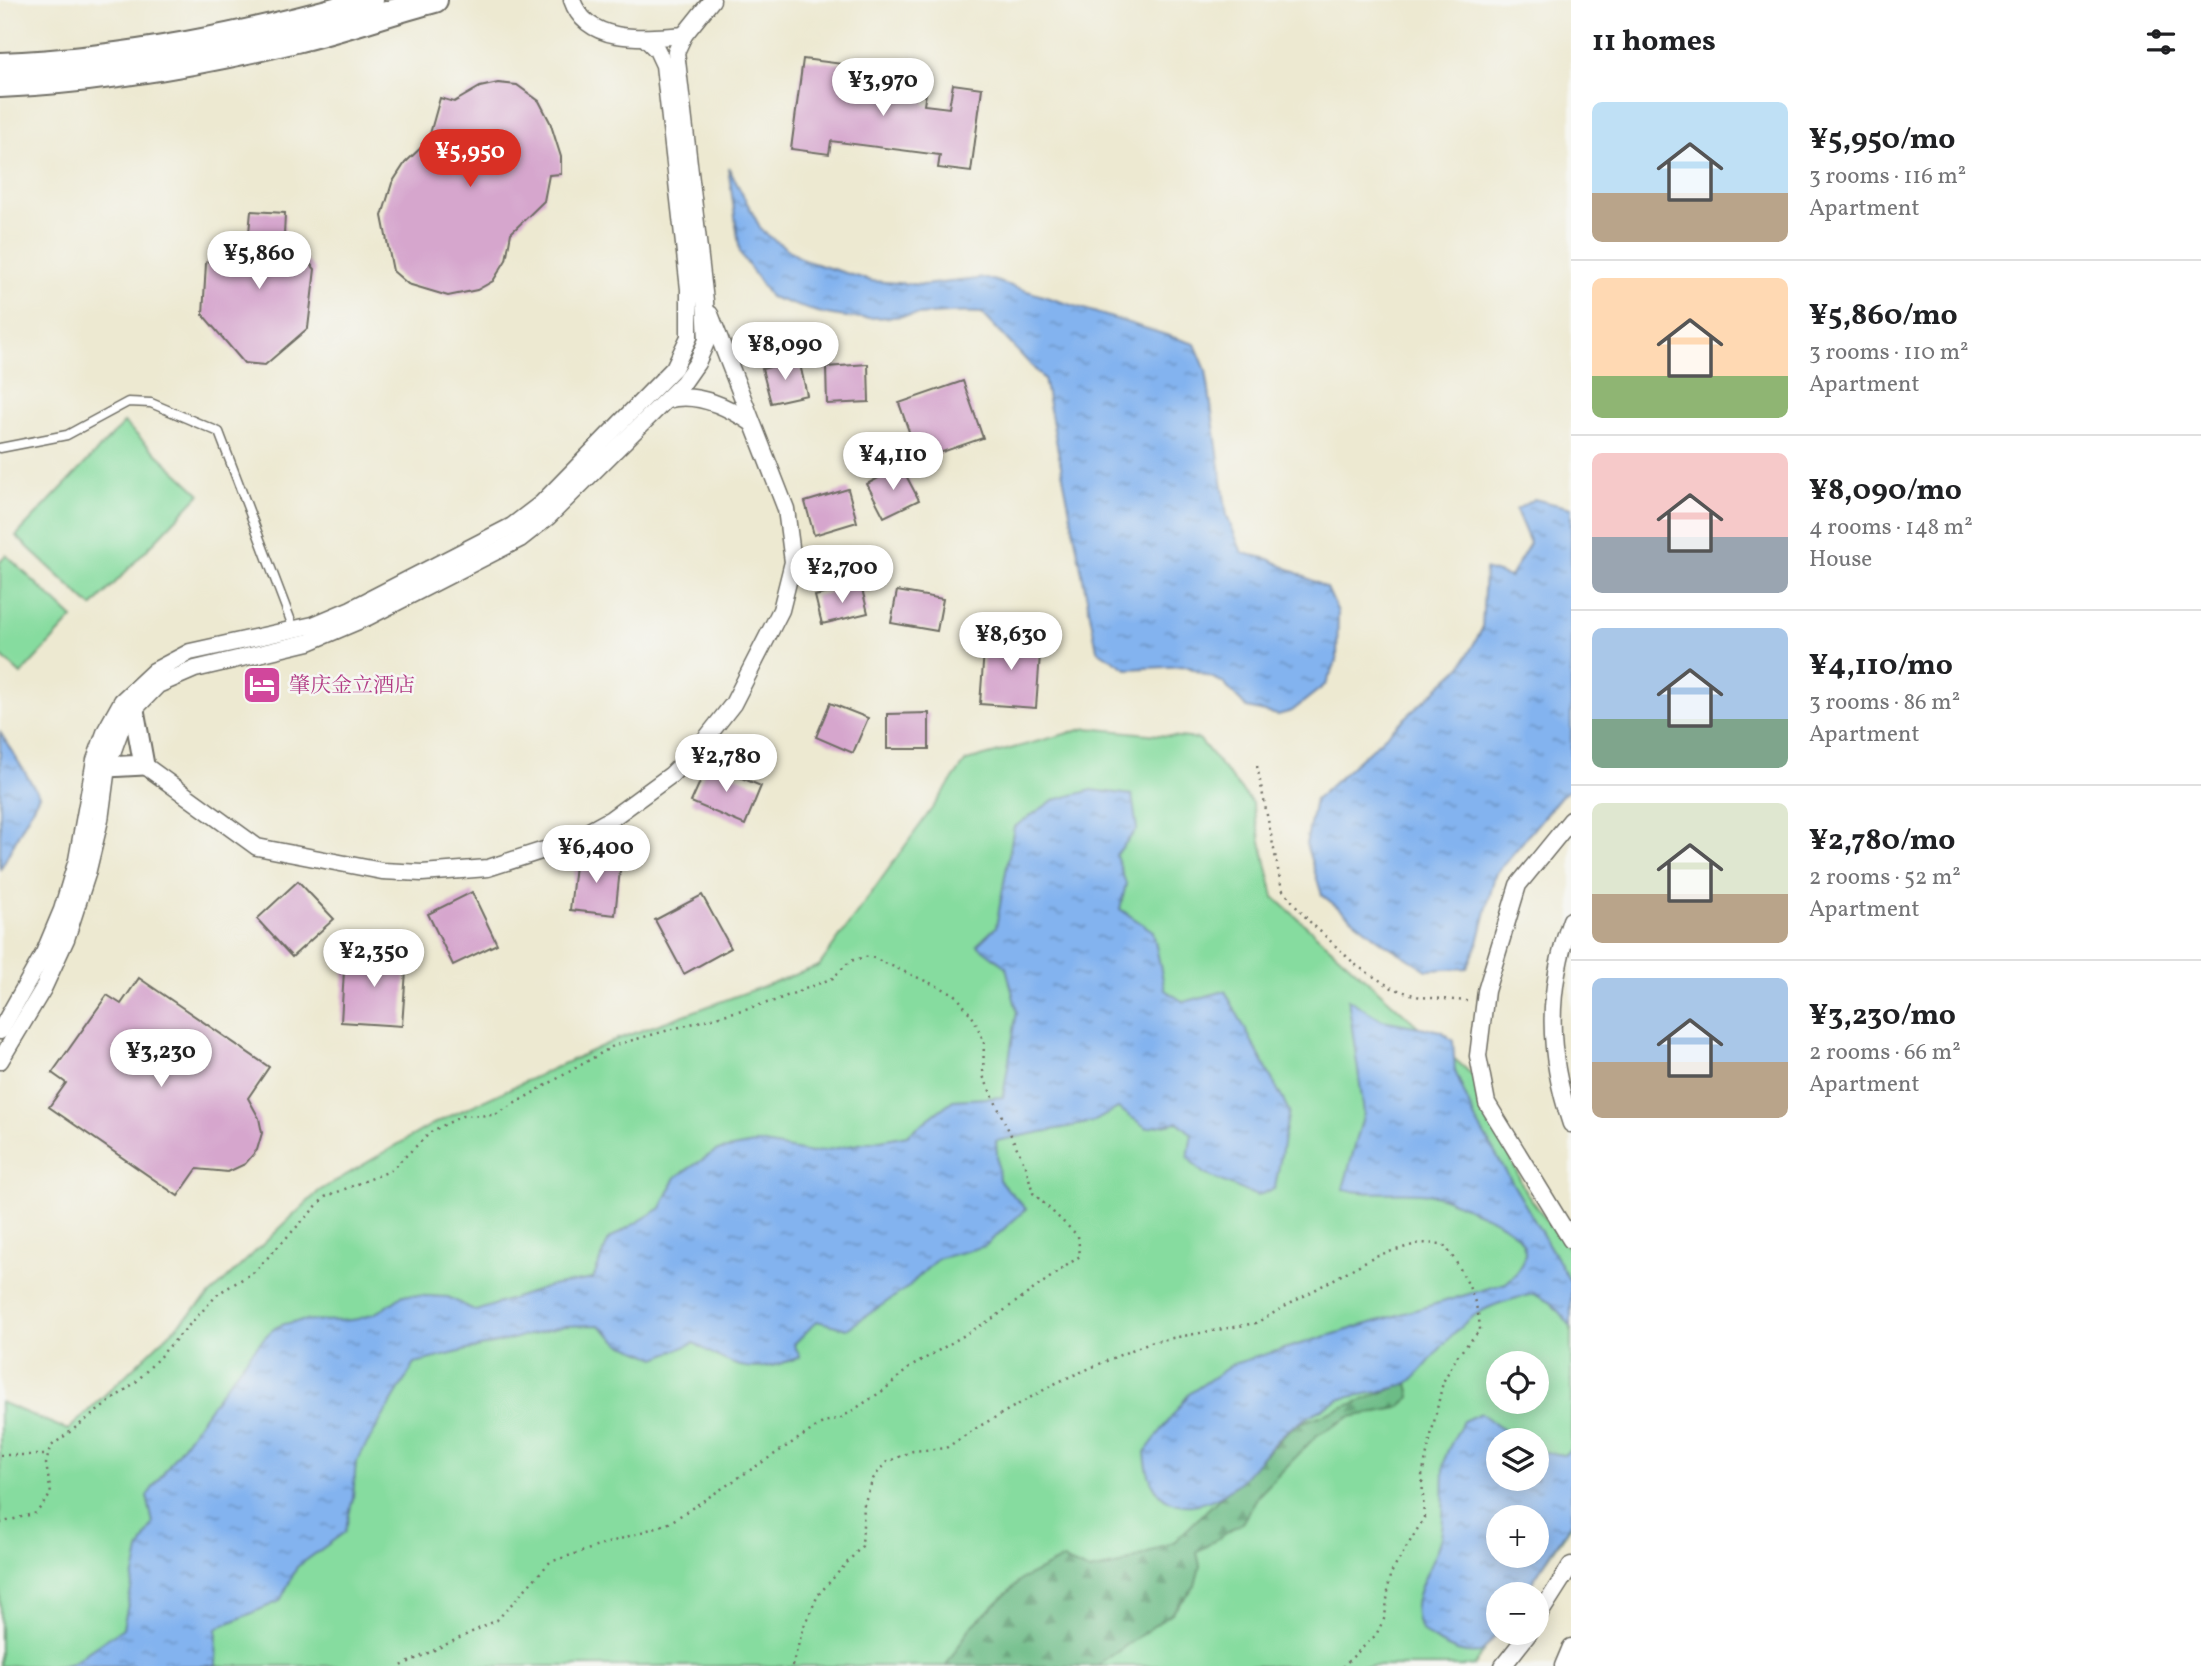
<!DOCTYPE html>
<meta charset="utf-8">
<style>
body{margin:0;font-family:Vollkorn,"Noto Serif SC",serif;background:#f6f6f6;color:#202124;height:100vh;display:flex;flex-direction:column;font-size:26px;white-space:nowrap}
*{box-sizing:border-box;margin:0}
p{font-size:23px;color:#757577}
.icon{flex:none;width:38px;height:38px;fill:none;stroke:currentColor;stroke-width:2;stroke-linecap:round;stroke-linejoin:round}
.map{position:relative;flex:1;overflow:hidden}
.sheet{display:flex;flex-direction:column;background:#fff;width:630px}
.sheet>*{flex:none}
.buttons{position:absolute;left:1486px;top:1351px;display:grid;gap:14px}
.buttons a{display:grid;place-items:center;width:63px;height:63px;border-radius:50%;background:#fff;box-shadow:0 4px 18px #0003;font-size:35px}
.price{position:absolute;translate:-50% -60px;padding:0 16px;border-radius:24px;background:#fff;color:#222;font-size:23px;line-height:46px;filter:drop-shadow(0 2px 4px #0008)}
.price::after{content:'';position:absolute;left:50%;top:42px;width:21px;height:16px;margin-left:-10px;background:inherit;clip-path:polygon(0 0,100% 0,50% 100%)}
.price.on{background:#d93025;color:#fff}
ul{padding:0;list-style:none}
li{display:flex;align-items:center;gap:21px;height:175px;padding:0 21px}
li+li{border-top:2px solid #e0e0e0}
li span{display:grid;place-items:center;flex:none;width:196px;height:140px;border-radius:10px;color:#555}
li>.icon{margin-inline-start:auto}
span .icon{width:84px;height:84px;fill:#fffc;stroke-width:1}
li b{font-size:30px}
h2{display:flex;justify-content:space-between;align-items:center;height:84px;padding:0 21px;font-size:30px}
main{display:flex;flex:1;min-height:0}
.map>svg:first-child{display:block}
</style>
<main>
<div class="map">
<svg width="1571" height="1666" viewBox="0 0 1571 1666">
<defs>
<pattern id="forest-firs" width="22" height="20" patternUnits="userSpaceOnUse" patternTransform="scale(1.75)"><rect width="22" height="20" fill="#6cbc86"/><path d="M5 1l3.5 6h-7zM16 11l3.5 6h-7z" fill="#59996e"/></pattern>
<pattern id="water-ripples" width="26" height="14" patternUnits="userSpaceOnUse" patternTransform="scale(1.75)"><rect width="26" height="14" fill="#83b3ef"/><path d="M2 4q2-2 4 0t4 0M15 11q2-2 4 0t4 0" fill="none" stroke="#6b92c2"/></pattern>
</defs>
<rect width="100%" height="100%" fill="#f6f6f2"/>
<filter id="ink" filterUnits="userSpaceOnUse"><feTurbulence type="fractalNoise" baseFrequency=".0143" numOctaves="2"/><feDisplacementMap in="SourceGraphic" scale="14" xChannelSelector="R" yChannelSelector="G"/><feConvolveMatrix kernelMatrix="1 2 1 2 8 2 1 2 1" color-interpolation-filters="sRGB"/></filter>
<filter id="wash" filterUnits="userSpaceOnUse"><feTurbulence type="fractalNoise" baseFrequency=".00686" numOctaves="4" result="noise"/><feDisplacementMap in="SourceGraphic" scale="28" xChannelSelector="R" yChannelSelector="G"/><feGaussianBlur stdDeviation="1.57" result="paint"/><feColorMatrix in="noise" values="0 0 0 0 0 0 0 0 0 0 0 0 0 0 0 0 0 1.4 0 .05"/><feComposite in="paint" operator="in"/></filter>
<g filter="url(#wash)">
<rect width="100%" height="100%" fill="#ede9d1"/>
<g fill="#86dc9f" stroke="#588465" stroke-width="2" fill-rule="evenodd">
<polygon points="124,423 200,494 92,607 16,536"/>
<polygon points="6,555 73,618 21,674 0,655 0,562"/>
<path d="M1087 728 1199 739 1252 803 1274 897 1477 1079 1525 1191 1571 1252V1526L1523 1594H1498V1630L1473 1666H0V1402L68 1430 319 1191 431 1125 615 1040 819 966 966 761ZM1498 1363H1536V1402H1498ZM1498 1440H1536V1479H1498ZM1498 1517H1536V1556H1498Z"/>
</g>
<polygon fill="url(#forest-firs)" stroke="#4c7458" stroke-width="2" points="1408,1383 1411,1397 1398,1408 1350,1417 1317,1435 1258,1496 1242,1523 1197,1552 1200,1566 1195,1586 1172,1613 1097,1666 946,1666 970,1628 1022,1579 1062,1559 1089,1571 1120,1565 1175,1541 1295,1425"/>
<g fill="url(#water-ripples)" stroke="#576f8d" stroke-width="2" fill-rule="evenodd">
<path d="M728 167 762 231 803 260 872 281 923 285 986 278 1195 344 1206 370 1227 516 1242 553 1269 559 1327 588 1338 612 1337 660 1326 684 1292 711 1278 715 1247 708 1222 682 1186 666 1127 669 1097 650 1044 379 982 313C933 309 882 324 832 315 811 312 790 303 770 297L740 253Z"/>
<polygon points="1534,499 1571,508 1571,789 1561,796 1495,875 1478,943 1467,968 1427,970 1382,942 1322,895 1306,844 1315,800 1461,667 1482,629 1485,569 1510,577 1530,543 1516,510"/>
<polygon points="0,732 39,795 0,870"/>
<path d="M1092 790 1132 795 1137 829 1116 855 1126 884 1120 909 1153 931 1165 990 1184 1002 1225 991 1289 1111 1275 1188 1257 1196 1204 1174 1188 1158 1192 1134 1178 1122 1147 1128 1118 1108 1093 1122 996 1141 999 1180 1026 1209 985 1246 937 1259 907 1288 847 1329 817 1321 794 1344 800 1357C751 1376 737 1369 694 1343L656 1358 621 1344 599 1325 565 1326 415 1363 356 1462 353 1498 345 1532 297 1567 280 1601 217 1628 216 1666H60L71 1663 123 1628 139 1551 153 1523 147 1496C167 1469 256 1336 277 1327 301 1316 327 1323 351 1320 371 1318 388 1307 403 1295L448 1297 476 1311 550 1286 593 1279 609 1239 661 1208 676 1177 716 1151 759 1143 811 1153 907 1135 953 1100 1003 1097 1017 1011 1006 967 977 945 996 927 1014 827 1054 800Z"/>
<path d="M1348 999 1382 1020 1441 1031 1453 1041 1455 1071 1475 1119 1571 1283V1326L1551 1303 1534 1294C1483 1305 1471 1313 1437 1352 1429 1361 1418 1377 1408 1383 1390 1392 1365 1393 1345 1398 1329 1403 1313 1414 1298 1423 1274 1437 1258 1465 1238 1483 1196 1519 1148 1513 1145 1452L1189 1394 1233 1364 1506 1283C1552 1245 1505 1223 1469 1209 1458 1204 1446 1198 1434 1195 1403 1189 1373 1197 1343 1189L1364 1113Z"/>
<path d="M1481 1413 1516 1440H1498V1479H1536L1537 1451 1564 1455 1571 1449V1523L1524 1594H1498V1633L1481 1653C1462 1655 1453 1650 1436 1641 1390 1617 1435 1569 1441 1536 1446 1513 1441 1471 1446 1455 1450 1444 1458 1432 1463 1421ZM1536 1517V1556H1498V1517Z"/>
</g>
<g id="blocks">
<g fill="#d6a6cd">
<polygon points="803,59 843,64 840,81 926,93 924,105 949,108 953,84 982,88 971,172 938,168 940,155 831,141 829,154 791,149"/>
<polygon points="498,83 517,85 539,101 550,122 561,157 561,174 549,175 544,201 511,233 506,260 493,281 477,290 448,296 408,284 393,271 382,216 392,183 405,163 428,141 440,98 454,102 480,87"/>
<polygon points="251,211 285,213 284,236 315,269 308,328 265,365 244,363 203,315 206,263 249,233"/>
<polygon points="799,360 807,395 771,403 762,369"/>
<polygon points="868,364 869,402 827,404 826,367"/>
<polygon points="963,381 983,438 919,460 899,403"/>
<polygon points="901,466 919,500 884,517 867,484"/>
<polygon points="848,489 857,522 814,535 805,502"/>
<polygon points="861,585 868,613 822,624 815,596"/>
<polygon points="897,591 943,599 937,631 891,623"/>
<polygon points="985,637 1041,641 1036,708 980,704"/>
<polygon points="830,703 868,718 853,753 816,737"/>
<polygon points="929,713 929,749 887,749 887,714"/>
<polygon points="708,764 761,786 745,825 691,802"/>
<polygon points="576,856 621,861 615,915 570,910"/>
<polygon points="298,881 334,919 292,957 257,919"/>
<polygon points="472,892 497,944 453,965 428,914"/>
<polygon points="702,895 731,948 684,974 655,920"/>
<polygon points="345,953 407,957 402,1026 341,1022"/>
<polygon points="139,978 269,1067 248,1098 259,1118 262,1133 257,1150 245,1164 228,1172 197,1169 178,1196 49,1107 66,1083 52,1073 107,995 121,1004"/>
</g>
</g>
</g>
<g filter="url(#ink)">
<use href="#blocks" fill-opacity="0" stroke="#6f6e65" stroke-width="2"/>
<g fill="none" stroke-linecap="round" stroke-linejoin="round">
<g stroke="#6f6e65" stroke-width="11">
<polyline id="service" points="0,448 67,435 128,402 151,403 219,432 294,629"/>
</g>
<g stroke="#6f6e65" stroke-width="19">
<g id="minor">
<path d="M572 0C587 45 646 38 684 35"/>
<path d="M667 400C697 391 728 407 752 423"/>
<polyline points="144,765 257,847 382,871 422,873 488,868 569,842 611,819 671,775 700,746 733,704 781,610 793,562 786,509 710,314"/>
<polyline points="1571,820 1518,885 1486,991 1478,1056 1487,1103 1571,1240"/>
<path d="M1571 920C1546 991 1547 1052 1571 1124"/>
<polyline points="0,1031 44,953 62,910 77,860 95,760 106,730 122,701 154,671 190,652 313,625 351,609 512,526 542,503 674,368 689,337 689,289 664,65 657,50 645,38"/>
<polyline points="0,1061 43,989 66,939 87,874 100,820 107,767 124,720 158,685 195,669 309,642 368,617 520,539 548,517 683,383 697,363 707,340 705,301 676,52 684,35 712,0"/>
<polyline points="1536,1620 1571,1565"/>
<polyline points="1503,1666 1529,1633"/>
<polyline points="1563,1666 1571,1647"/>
</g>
</g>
<g stroke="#6f6e65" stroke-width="23">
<polyline id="tertiary" points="107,767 144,765 134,710"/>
</g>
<g stroke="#6f6e65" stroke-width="28">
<g id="primary">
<path d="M0 65C127 60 249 35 371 0"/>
<path d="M0 85C99 81 200 63 296 40 343 29 389 12 435 0"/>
</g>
</g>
<g stroke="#6f6e65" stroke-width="2.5" stroke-dasharray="2 5" stroke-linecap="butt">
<polyline points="1257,766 1282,889 1309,921 1357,966 1392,988 1420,997 1467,1001"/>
<polyline points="0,1455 49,1455"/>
<polyline points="0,1523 36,1513 51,1494 46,1464 50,1447 137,1381 219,1293 254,1272 325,1197 390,1171 432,1131 462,1116 495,1115 615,1045 774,1001 833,978 850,961 869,956 955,994 974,1019 984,1042 983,1076 1026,1167 1033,1193 1078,1236 1080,1256 995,1317 909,1368 884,1390 841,1418 824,1422 669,1523 550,1562 497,1620 401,1666"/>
<path d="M792 1666 804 1626 818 1595 862 1546 864 1504 873 1479 885 1463 913 1451 946 1448 978 1427 1058 1382 1150 1342 1256 1323 1375 1256 1420 1243 1443 1244C1462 1267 1479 1301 1480 1330L1458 1355 1443 1382 1422 1476 1424 1518 1390 1575 1385 1617 1376 1635 1343 1666"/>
</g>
<use href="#service" stroke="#fff" stroke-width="8"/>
<use href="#minor" stroke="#fff" stroke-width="16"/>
<use href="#tertiary" stroke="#fff" stroke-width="19"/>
<use href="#primary" stroke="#fff" stroke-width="24"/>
</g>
</g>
<defs>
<g id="hotel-square" transform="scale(2.0125)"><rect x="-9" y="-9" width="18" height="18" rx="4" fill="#d1479c" stroke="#f6f6f2"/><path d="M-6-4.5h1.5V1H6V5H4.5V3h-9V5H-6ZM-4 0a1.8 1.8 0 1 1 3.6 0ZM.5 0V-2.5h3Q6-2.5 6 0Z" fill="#fff"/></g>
</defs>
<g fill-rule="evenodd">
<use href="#hotel-square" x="262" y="685"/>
</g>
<g text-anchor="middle" stroke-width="5" stroke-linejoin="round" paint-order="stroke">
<g font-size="21" fill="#b23c85" stroke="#f6f6f2" text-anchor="start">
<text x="289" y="692">肇庆金立酒店</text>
</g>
</g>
</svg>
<div class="buttons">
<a><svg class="icon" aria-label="locate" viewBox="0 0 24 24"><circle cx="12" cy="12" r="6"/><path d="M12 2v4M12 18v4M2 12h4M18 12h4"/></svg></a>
<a><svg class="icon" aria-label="layers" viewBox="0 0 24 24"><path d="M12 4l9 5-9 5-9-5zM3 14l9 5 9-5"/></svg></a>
<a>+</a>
<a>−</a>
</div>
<b class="price" style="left:883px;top:118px">¥3,970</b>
<b class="price on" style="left:470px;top:189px">¥5,950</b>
<b class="price" style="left:259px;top:291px">¥5,860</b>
<b class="price" style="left:785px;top:382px">¥8,090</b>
<b class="price" style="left:893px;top:492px">¥4,110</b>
<b class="price" style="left:842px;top:605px">¥2,700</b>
<b class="price" style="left:1011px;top:672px">¥8,630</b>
<b class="price" style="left:726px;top:794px">¥2,780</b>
<b class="price" style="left:596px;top:885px">¥6,400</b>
<b class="price" style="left:374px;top:989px">¥2,350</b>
<b class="price" style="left:161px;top:1089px">¥3,230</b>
</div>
<section class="sheet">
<h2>11 homes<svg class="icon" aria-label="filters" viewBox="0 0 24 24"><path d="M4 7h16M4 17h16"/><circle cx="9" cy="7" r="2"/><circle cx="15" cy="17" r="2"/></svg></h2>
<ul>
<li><span style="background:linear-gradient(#bfe0f5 65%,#b9a48a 0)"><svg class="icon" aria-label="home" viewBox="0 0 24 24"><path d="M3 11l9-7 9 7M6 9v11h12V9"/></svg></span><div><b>¥5,950/mo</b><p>3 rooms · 116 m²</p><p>Apartment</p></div></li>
<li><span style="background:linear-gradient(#ffd9b3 70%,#8fb573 0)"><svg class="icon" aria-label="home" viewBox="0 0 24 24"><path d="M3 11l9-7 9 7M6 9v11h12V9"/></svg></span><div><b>¥5,860/mo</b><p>3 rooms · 110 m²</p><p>Apartment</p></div></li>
<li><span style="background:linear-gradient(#f6c9c9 60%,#9aa5b1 0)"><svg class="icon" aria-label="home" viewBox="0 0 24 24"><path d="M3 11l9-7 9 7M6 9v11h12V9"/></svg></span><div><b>¥8,090/mo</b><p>4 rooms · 148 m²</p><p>House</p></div></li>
<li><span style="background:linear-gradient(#a9c7e8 65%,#7fa58c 0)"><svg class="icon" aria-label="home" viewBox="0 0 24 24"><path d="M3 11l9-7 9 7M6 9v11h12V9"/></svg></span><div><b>¥4,110/mo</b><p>3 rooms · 86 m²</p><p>Apartment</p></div></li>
<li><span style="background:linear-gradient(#dfe7d0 65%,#b9a48a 0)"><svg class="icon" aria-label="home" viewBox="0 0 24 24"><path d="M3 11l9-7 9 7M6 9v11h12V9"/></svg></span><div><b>¥2,780/mo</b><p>2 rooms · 52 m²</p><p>Apartment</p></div></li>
<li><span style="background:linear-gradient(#a9c7e8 60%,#b9a48a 0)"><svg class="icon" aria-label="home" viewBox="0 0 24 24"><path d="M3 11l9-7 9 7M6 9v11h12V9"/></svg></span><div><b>¥3,230/mo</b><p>2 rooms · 66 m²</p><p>Apartment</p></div></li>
</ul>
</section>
</main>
